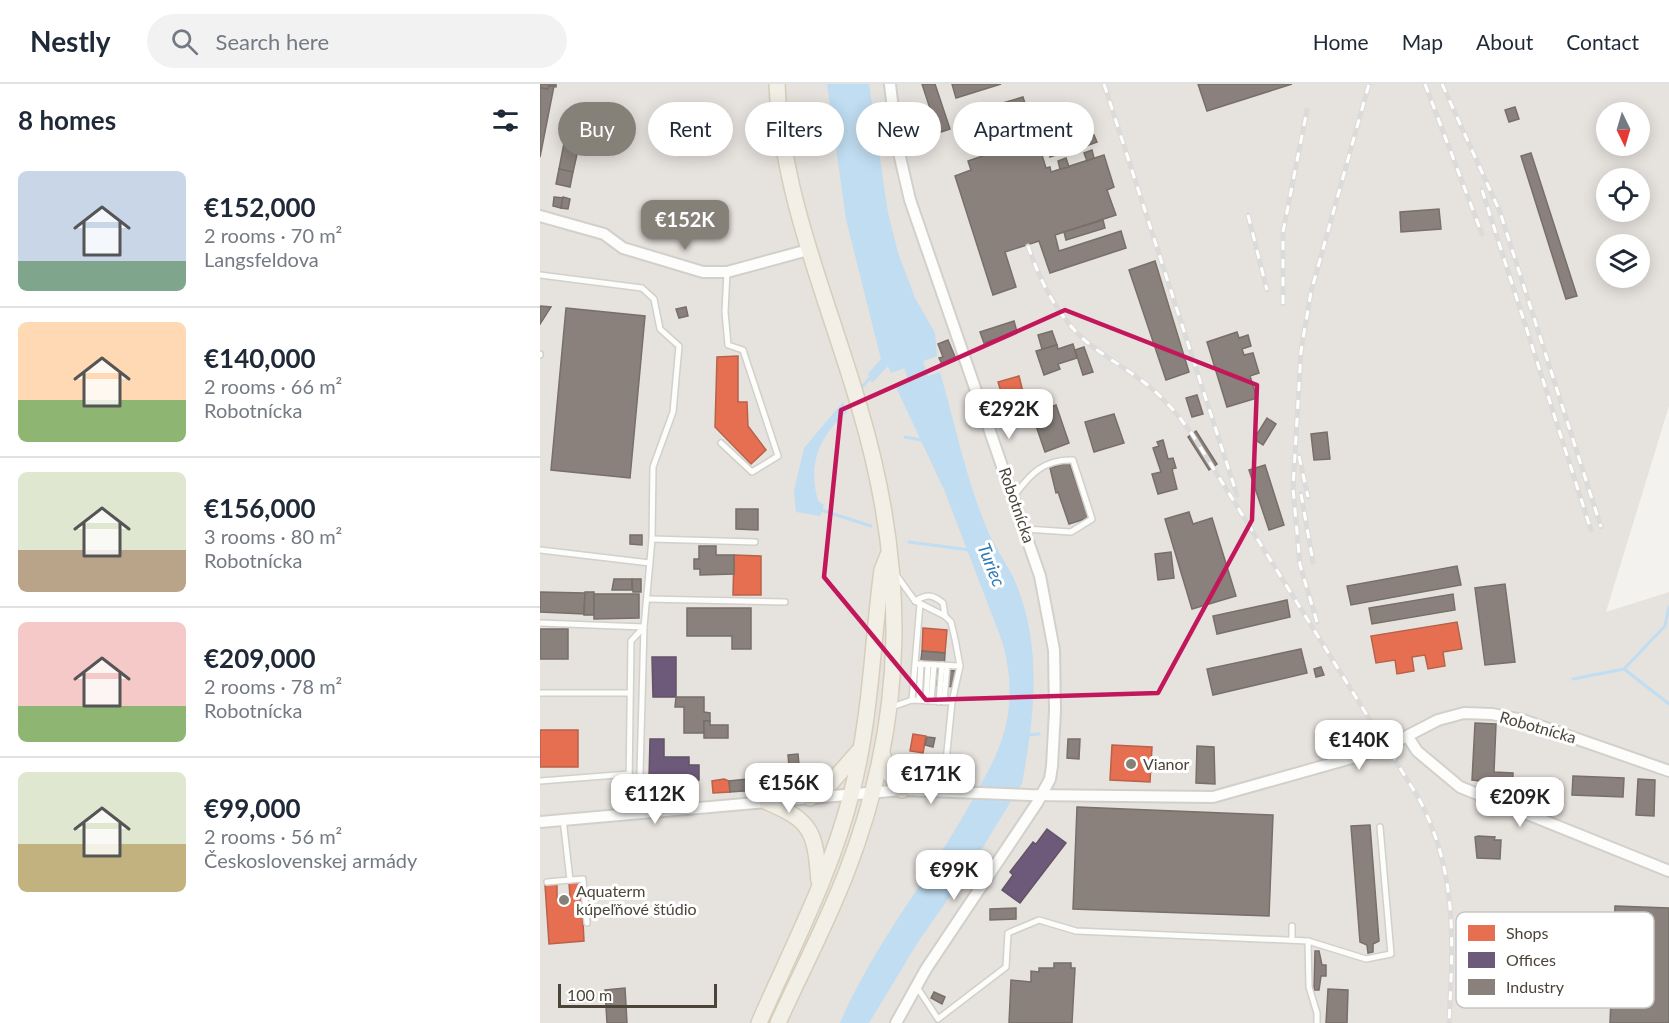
<!DOCTYPE html>
<meta charset="utf-8">
<style>
body{margin:0;font-family:Lato,sans-serif;background:#f2f2f3;color:#1f2937;height:100vh;display:flex;flex-direction:column;font-size:22px;white-space:nowrap}
*{box-sizing:border-box;margin:0}
p{font-size:20px;color:#747a83}
.icon{flex:none;width:33px;height:33px;fill:none;stroke:currentColor;stroke-width:2;stroke-linecap:round;stroke-linejoin:round}
.map{position:relative;flex:1;overflow:hidden}
.details{display:flex;flex-direction:column;background:#fff;width:540px}
.details>*{flex:none}
.top-card{position:absolute;left:18px;top:18px;width:570px;height:54px;display:flex;gap:12px}
.needle{width:39px;rotate:175deg}
.tools{position:absolute;left:1056px;top:18px;display:grid;gap:12px}
.tools a{display:grid;place-items:center;width:54px;height:54px;border-radius:50%;background:#fff;box-shadow:0 3px 15px #0003;font-size:30px}
.scale{position:absolute;left:18px;bottom:15px;width:159px;box-sizing:border-box;padding-left:6px;border:3px solid #4b4439;border-top:0;font-size:16px;line-height:21px;white-space:nowrap;color:#4b4439;-webkit-text-stroke:4px #fff;paint-order:stroke}
.price{position:absolute;translate:-50% -51px;padding:0 14px;border-radius:12px;background:#fff;color:#222;font-size:20px;line-height:39px;filter:drop-shadow(0 2px 3px #0008)}
.price::after{content:'';position:absolute;left:50%;top:36px;width:18px;height:14px;margin-left:-9px;background:inherit;clip-path:polygon(0 0,100% 0,50% 100%)}
.price.current{background:#868178;color:#fff}
ul{padding:0;list-style:none}
li{display:flex;align-items:center;gap:18px;height:150px;padding:0 18px}
li+li{border-top:2px solid #e0e1e3}
li span{display:grid;place-items:center;flex:none;width:168px;height:120px;border-radius:9px;color:#555}
li>.icon{margin-inline-start:auto}
span .icon{width:72px;height:72px;fill:#fffc;stroke-width:1}
li b{font-size:26px}
h2{display:flex;justify-content:space-between;align-items:center;height:72px;padding:0 18px;font-size:26px}
.tag{padding:0 21px;border-radius:27px;background:#fff;box-shadow:0 3px 15px #0003;font-size:21px;line-height:54px}
.tag.current{background:#868178;color:#fff}
header{display:flex;align-items:center;gap:36px;box-sizing:border-box;height:84px;padding:0 30px;background:#fff;border-bottom:2px solid #e0e1e3}
header strong{font-size:28px}
nav{display:flex;gap:33px;margin-inline-start:auto;font-size:21px}
.search{width:420px;height:54px;background:#f2f2f3;display:flex;align-items:center;gap:15px;box-sizing:border-box;padding:0 21px;border-radius:33px;color:#747a83;font-size:22px}
main{display:flex;flex:1;min-height:0}
.map>svg:first-child{display:block}
</style>
<header>
<strong>Nestly</strong>
<div class="search"><svg class="icon" aria-label="search" viewBox="0 0 24 24"><circle cx="10" cy="10" r="6"/><path d="M15 15l6 6"/></svg>Search here</div>
<nav><a>Home</a><a>Map</a><a>About</a><a>Contact</a></nav>
</header>
<main>
<section class="details">
<h2>8 homes<svg class="icon" aria-label="filters" viewBox="0 0 24 24"><path d="M4 7h16M4 17h16"/><circle cx="9" cy="7" r="2"/><circle cx="15" cy="17" r="2"/></svg></h2>
<ul>
<li><span style="background:linear-gradient(#c9d6e8 75%,#7fa58c 0)"><svg class="icon" aria-label="home" viewBox="0 0 24 24"><path d="M3 11l9-7 9 7M6 9v11h12V9"/></svg></span><div><b>€152,000</b><p>2 rooms · 70 m²</p><p>Langsfeldova</p></div></li>
<li><span style="background:linear-gradient(#ffd9b3 65%,#8fb573 0)"><svg class="icon" aria-label="home" viewBox="0 0 24 24"><path d="M3 11l9-7 9 7M6 9v11h12V9"/></svg></span><div><b>€140,000</b><p>2 rooms · 66 m²</p><p>Robotnícka</p></div></li>
<li><span style="background:linear-gradient(#dfe7d0 65%,#b9a48a 0)"><svg class="icon" aria-label="home" viewBox="0 0 24 24"><path d="M3 11l9-7 9 7M6 9v11h12V9"/></svg></span><div><b>€156,000</b><p>3 rooms · 80 m²</p><p>Robotnícka</p></div></li>
<li><span style="background:linear-gradient(#f6c9c9 70%,#8fb573 0)"><svg class="icon" aria-label="home" viewBox="0 0 24 24"><path d="M3 11l9-7 9 7M6 9v11h12V9"/></svg></span><div><b>€209,000</b><p>2 rooms · 78 m²</p><p>Robotnícka</p></div></li>
<li><span style="background:linear-gradient(#dfe7d0 60%,#c2b280 0)"><svg class="icon" aria-label="home" viewBox="0 0 24 24"><path d="M3 11l9-7 9 7M6 9v11h12V9"/></svg></span><div><b>€99,000</b><p>2 rooms · 56 m²</p><p>Československej armády</p></div></li>
</ul>
</section>
<div class="map">
<svg width="1129" height="939" viewBox="0 0 1129 939">
<rect width="100%" height="100%" fill="#f4f2ee"/>
<path fill="#e6e2de" fill-rule="evenodd" d="M0 0H1129V322L1066 528 1129 508V939H0ZM1066 28H1100V62H1066ZM1066 94H1100V128H1066ZM1066 160H1100V194H1066Z"/>
<g fill="#e6e3df">
<polygon points="0,174 94,183 90,217 0,208"/>
<polygon points="476,315 493,377 473,383 454,322"/>
<polygon points="128,521 128,554 165,555 164,611 138,605 136,573 112,573 110,531"/>
<polygon points="56,615 57,661 83,663 82,697 0,702 0,683 38,683 38,646 44,616"/>
<polygon points="108,622 144,623 144,649 126,649 125,655 109,654"/>
<polygon points="5,704 36,705 39,724 0,728 0,719 5,718"/>
<polygon points="169,733 169,744 104,751 104,740"/>
<polygon points="42,757 45,797 1,801 0,787 13,786 11,760"/>
</g>
<g fill="#c0ddf1">
<polygon points="287,0 329,0 348,129 358,169 375,214 395,249 397,272 351,289 348,282 332,299 328,290 341,275 306,135"/>
<path d="M400 288C415 340 426 395 447 445 454 462 465 477 473 493 503 558 495 631 482 699L434 778 378 858 329 939H300C333 862 388 795 429 722 441 700 455 677 463 652 473 621 471 588 462 557L405 408 356 303Z"/>
<path d="M303 318 307 328C278 353 268 381 278 417L284 421 280 432 256 428 254 407 264 364Z"/>
</g>
<g fill="#e76f51" stroke="#b8624a" stroke-width="1.5">
<polygon points="198,272 198,318 207,318 208,342 226,366 211,380 175,343 177,273"/>
<polygon points="479,292 483,308 463,314 458,298"/>
<polygon points="194,471 221,472 221,511 193,511"/>
<polygon points="917,538 922,565 903,568 905,582 888,585 885,571 872,573 874,587 857,590 855,576 836,579 831,552"/>
<polygon points="383,544 407,546 405,569 382,567"/>
<rect x="0" y="646" width="38" height="37"/>
<polygon points="373,650 386,652 383,669 370,667"/>
<polygon points="572,661 612,663 610,698 570,696"/>
<polygon points="184,695 189,697 190,708 173,709 172,697"/>
<polygon points="41,798 44,857 9,860 5,801 17,800 17,814 30,813 29,799"/>
</g>
<g fill="#6d597a" stroke="#635366" stroke-width="1.5">
<polygon points="112,573 136,573 136,613 113,613"/>
<polygon points="110,655 124,655 124,673 149,673 149,681 159,681 159,696 109,695"/>
<polygon points="507,745 526,759 480,819 462,806 473,791 470,788 493,758 496,760"/>
</g>
<g fill="#8a817c" stroke="#776f68" stroke-width="1.5">
<polygon points="0,0 16,0 16,3 9,2 8,5 0,4"/>
<polygon points="382,0 395,0 410,45 398,49"/>
<polygon points="412,0 461,0 416,14"/>
<polygon points="658,0 752,0 667,27"/>
<polygon points="9,2 14,2 0,73 0,4 8,5"/>
<polygon points="483,13 487,26 451,32 449,23"/>
<polygon points="975,23 979,35 969,38 965,26"/>
<polygon points="530,32 538,59 525,63 517,36"/>
<polygon points="28,40 36,42 35,51 26,49"/>
<polygon points="36,42 43,44 33,88 19,85 26,49 35,51"/>
<polygon points="554,51 557,58 543,63 540,56"/>
<polygon points="497,55 506,84 510,83 511,88 564,71 574,103 567,106 576,131 515,151 519,167 581,147 586,164 510,189 499,157 465,168 476,203 453,211 415,92 431,86 428,77 463,65 471,57 482,60"/>
<polygon points="523,62 525,68 510,73 509,66"/>
<polygon points="552,66 554,74 547,77 544,69"/>
<polygon points="991,69 1037,212 1026,215 981,72"/>
<polygon points="526,74 529,83 520,85 518,77"/>
<polygon points="19,85 33,88 30,103 16,100"/>
<polygon points="14,113 23,114 21,124 13,122"/>
<polygon points="23,113 30,115 28,125 21,124"/>
<polygon points="899,125 901,145 861,148 860,128"/>
<polygon points="563,136 565,144 526,156 524,148"/>
<polygon points="615,177 649,288 626,296 589,186"/>
<polygon points="0,222 11,223 0,240"/>
<polygon points="146,223 148,232 139,234 136,225"/>
<polygon points="26,224 105,232 90,394 11,386"/>
<polygon points="474,237 477,248 444,259 440,248"/>
<polygon points="512,247 517,261 502,265 498,251"/>
<polygon points="697,248 699,254 708,251 711,262 702,265 704,271 713,269 719,289 710,292 717,314 687,323 667,258"/>
<polygon points="408,256 416,275 402,280 399,274 403,273 398,260"/>
<polygon points="533,260 537,274 518,280 520,285 504,291 496,267 517,261 518,265"/>
<polygon points="544,263 553,288 543,291 535,266"/>
<polygon points="657,311 663,330 652,333 646,314"/>
<polygon points="516,321 529,359 505,368 492,330"/>
<polygon points="574,330 584,359 554,368 545,338"/>
<polygon points="727,334 736,340 723,361 714,355"/>
<polygon points="656,347 677,380 669,386 648,353"/>
<polygon points="787,348 790,375 774,376 771,350"/>
<polygon points="623,356 628,375 633,374 636,384 632,385 637,405 618,410 612,390 621,388 613,364 619,362 617,358"/>
<polygon points="529,378 548,434 529,440 518,408 516,409 510,384"/>
<polygon points="725,381 744,441 729,446 709,386"/>
<polygon points="196,425 218,425 218,446 196,445"/>
<polygon points="649,428 653,440 672,434 696,512 652,525 625,435"/>
<polygon points="90,451 102,451 102,461 90,460"/>
<polygon points="159,462 176,462 176,471 194,471 194,490 160,491 160,485 154,485 154,475 159,475"/>
<polygon points="631,468 634,494 618,496 615,470"/>
<polygon points="917,482 921,501 811,521 807,502"/>
<polygon points="74,495 92,495 92,506 72,506"/>
<polygon points="92,495 101,495 101,508 93,508"/>
<polygon points="965,500 975,578 945,581 935,504"/>
<polygon points="0,508 45,509 44,530 0,528"/>
<polygon points="45,508 54,508 54,531 44,531"/>
<polygon points="54,510 99,510 99,534 54,535"/>
<polygon points="913,510 915,526 832,540 829,524"/>
<polygon points="747,516 750,533 677,550 673,532"/>
<polygon points="147,524 211,524 211,565 192,565 192,552 147,552"/>
<rect x="0" y="545" width="28" height="30"/>
<polygon points="761,565 767,589 673,611 667,585"/>
<polygon points="382,567 405,569 404,586 380,584"/>
<polygon points="781,583 784,591 776,593 774,585"/>
<polygon points="379,584 416,587 415,603 378,600"/>
<polygon points="136,613 164,613 164,628 170,629 170,637 164,637 164,649 144,649 144,623 135,623"/>
<polygon points="164,637 170,637 170,641 188,641 188,654 164,654"/>
<polygon points="935,639 956,640 954,688 973,689 972,709 949,708 949,698 932,696"/>
<polygon points="387,653 395,654 393,663 385,661"/>
<polygon points="528,655 540,655 539,675 527,674"/>
<polygon points="657,662 674,663 675,700 656,699"/>
<polygon points="258,670 261,703 251,704 248,671"/>
<polygon points="240,691 241,693 250,693 251,703 218,706 216,693"/>
<polygon points="1033,692 1084,694 1083,713 1032,711"/>
<polygon points="217,694 218,706 190,708 189,697"/>
<polygon points="1002,694 1019,696 1019,710 1001,709"/>
<polygon points="1098,695 1115,696 1114,732 1096,731"/>
<polygon points="537,723 733,731 729,832 533,825"/>
<polygon points="830,741 839,857 833,860 833,868 828,869 827,861 820,858 811,742"/>
<polygon points="938,752 955,753 954,756 961,756 960,775 937,774 935,753"/>
<polygon points="1075,822 1129,824 1129,939 1070,939"/>
<polygon points="476,824 476,835 450,836 450,825"/>
<polygon points="775,867 779,867 782,881 786,881 786,892 781,892 779,906 774,906"/>
<polygon points="514,879 531,879 531,884 535,884 532,939 469,939 471,896 491,898 491,887 499,888 499,884 514,884"/>
<polygon points="85,904 87,939 67,939 65,906"/>
<polygon points="788,905 808,906 807,939 786,939"/>
<polygon points="394,908 405,913 402,920 391,914"/>
</g>
<g fill="none" stroke-linecap="round" stroke-linejoin="round">
<g stroke="#c0ddf1" stroke-width="3">
<polyline points="320,305 332,292"/>
<polyline points="365,353 381,356"/>
<polyline points="281,426 331,442"/>
<polyline points="369,458 430,466"/>
<polyline points="1084,585 1125,542 1129,523"/>
<polyline points="1033,595 1084,585 1129,620"/>
<polyline points="485,651 499,650"/>
</g>
<polyline stroke="#c0ddf1" stroke-width="20" points="366,256 386,320"/>
<g stroke="#d2d0cb" stroke-width="8">
<g id="lane">
<polyline points="0,191 102,204 114,215 120,245 139,262 133,328 113,383 112,455 104,543 91,557 89,701 92,729"/>
<polyline points="0,271 0,270"/>
<polyline points="181,359 212,388 238,372 203,266 188,261 185,228 187,188"/>
<path d="M474 412C490 390 504 375 533 376L552 435 531 448 485 445"/>
<polyline points="112,455 215,458"/>
<polyline points="0,466 110,479"/>
<polyline points="357,492 375,517 405,532 411,538 415,555 420,582 412,618 403,707"/>
<polyline points="107,515 245,518"/>
<path d="M375 517C387 510 392 510 403 519L405 532"/>
<polyline points="0,539 104,543 100,688 102,728"/>
<polyline points="376,580 420,582"/>
<polyline points="0,609 90,609"/>
<polyline points="372,616 380,520"/>
<polyline points="379,616 381,580"/>
<polyline points="386,617 388,581"/>
<polyline points="391,617 394,581"/>
<polyline points="399,618 402,581"/>
<polyline points="404,618 407,582"/>
<polyline points="352,623 372,616 412,618"/>
<polyline points="0,697 89,690"/>
<polyline points="23,735 30,796 43,795 47,839"/>
<polyline points="7,798 30,796"/>
<polyline points="752,856 752,842"/>
<polyline points="768,857 826,875 851,870 840,743"/>
<polyline points="377,903 398,935 466,883 468,849 499,836 536,847 768,857 769,903 777,929 777,939"/>
</g>
</g>
<g stroke="#d2d0cb" stroke-width="14">
<g id="street">
<polyline points="350,0 357,60 370,116 500,492 514,566 515,627 512,682 510,695 497,719 386,885 356,939"/>
<polyline points="0,132 64,150 83,164 163,188 187,188 268,166"/>
<polyline points="868,653 877,667 920,703 1129,787"/>
<polyline points="0,738 362,706 490,711 673,713 840,666 898,636 924,629 952,630 983,636 1129,687"/>
</g>
</g>
<g stroke="#d6cebb" stroke-width="18">
<g id="primary">
<path d="M237 0C242 113 288 215 319 322 367 483 368 629 307 787 287 839 261 888 238 939"/>
<polyline points="342,669 348,688 362,706"/>
<polyline points="270,714 289,701 319,667"/>
<path d="M227 718C273 737 275 749 279 797"/>
<path d="M219 939C252 863 292 788 312 707 331 633 332 561 342 486L348 471"/>
</g>
</g>
<use href="#lane" stroke="#fdfdfc" stroke-width="5"/>
<use href="#street" stroke="#fdfdfc" stroke-width="10"/>
<use href="#primary" stroke="#f2efe6" stroke-width="15"/>
<g stroke="#dbdbda" stroke-width="5">
<g id="rail">
<polyline points="564,0 697,411"/>
<polyline points="885,0 942,150"/>
<polyline points="902,0 960,128 1061,443"/>
<polyline points="942,106 1051,446"/>
<polyline points="708,131 727,206"/>
<path d="M488 162C499 194 514 225 538 250 555 267 578 279 598 294 620 309 636 328 652 350L878 713C918 788 913 857 909 939"/>
<polyline points="743,220 743,148 767,26"/>
<polyline points="759,372 768,413"/>
<polyline points="761,410 773,478"/>
<polyline points="777,538 760,481 753,404 761,267 771,208 829,0"/>
</g>
</g>
<use href="#rail" stroke="#fff" stroke-width="3" stroke-dasharray="9" stroke-linecap="butt"/>
</g>
<path fill="none" stroke="#c2185b" stroke-width="4.5" stroke-linejoin="round" d="M525 226 717 301 712 436 618 609 386 616 284 493 301 326Z"/>
<g fill="#868178" stroke="#fff" stroke-width="2">
<circle cx="591" cy="680" r="6"/>
<circle cx="24" cy="816" r="6"/>
</g>
<g text-anchor="middle" stroke-width="6" stroke-linejoin="round" paint-order="stroke">
<g font-size="16" fill="#4b4439" stroke="#fff">
<text transform="translate(477 421) rotate(71)" y="6">Robotnícka</text>
<text transform="translate(998 643) rotate(16)" y="6">Robotnícka</text>
</g>
<g font-size="16" fill="#4b4439" stroke="#fff" text-anchor="start">
<text x="603" y="686">Vianor</text>
<text x="36" y="813">Aquaterm<tspan x="36" dy="18">kúpeľňové štúdio</tspan></text>
</g>
<g font-size="18" font-style="italic" fill="#2e7ab2" stroke="#fff">
<text transform="translate(451 481) rotate(68)" y="6">Turiec</text>
</g>
</g>
<rect x="916" y="828" width="198" height="96" rx="9" fill="#fff" stroke="#c9c7c4" stroke-width="1.5"/>
<rect x="928" y="841" width="27" height="16" fill="#e76f51"/>
<rect x="928" y="868" width="27" height="16" fill="#6d597a"/>
<rect x="928" y="895" width="27" height="16" fill="#8a817c"/>
<g font-size="16" fill="#4b4439">
<text x="966" y="855">Shops</text>
<text x="966" y="882">Offices</text>
<text x="966" y="909">Industry</text>
</g>
</svg>
<div class="tools">
<a><svg class="needle" viewBox="-14 -14 28 28"><path d="M0-13l5 13h-10z" fill="#e53935"/><path d="M0 13l5-13h-10z" fill="#747a83"/></svg></a>
<a><svg class="icon" aria-label="locate" viewBox="0 0 24 24"><circle cx="12" cy="12" r="6"/><path d="M12 2v4M12 18v4M2 12h4M18 12h4"/></svg></a>
<a><svg class="icon" aria-label="layers" viewBox="0 0 24 24"><path d="M12 4l9 5-9 5-9-5zM3 14l9 5 9-5"/></svg></a>
</div>
<div class="scale">100 m</div>
<b class="price current" style="left:145px;top:167px">€152K</b>
<b class="price" style="left:469px;top:356px">€292K</b>
<b class="price" style="left:819px;top:687px">€140K</b>
<b class="price" style="left:391px;top:721px">€171K</b>
<b class="price" style="left:249px;top:730px">€156K</b>
<b class="price" style="left:115px;top:741px">€112K</b>
<b class="price" style="left:980px;top:744px">€209K</b>
<b class="price" style="left:414px;top:817px">€99K</b>
<div class="top-card">
<a class="tag current">Buy</a>
<a class="tag">Rent</a>
<a class="tag">Filters</a>
<a class="tag">New</a>
<a class="tag">Apartment</a>
</div>
</div>
</main>
